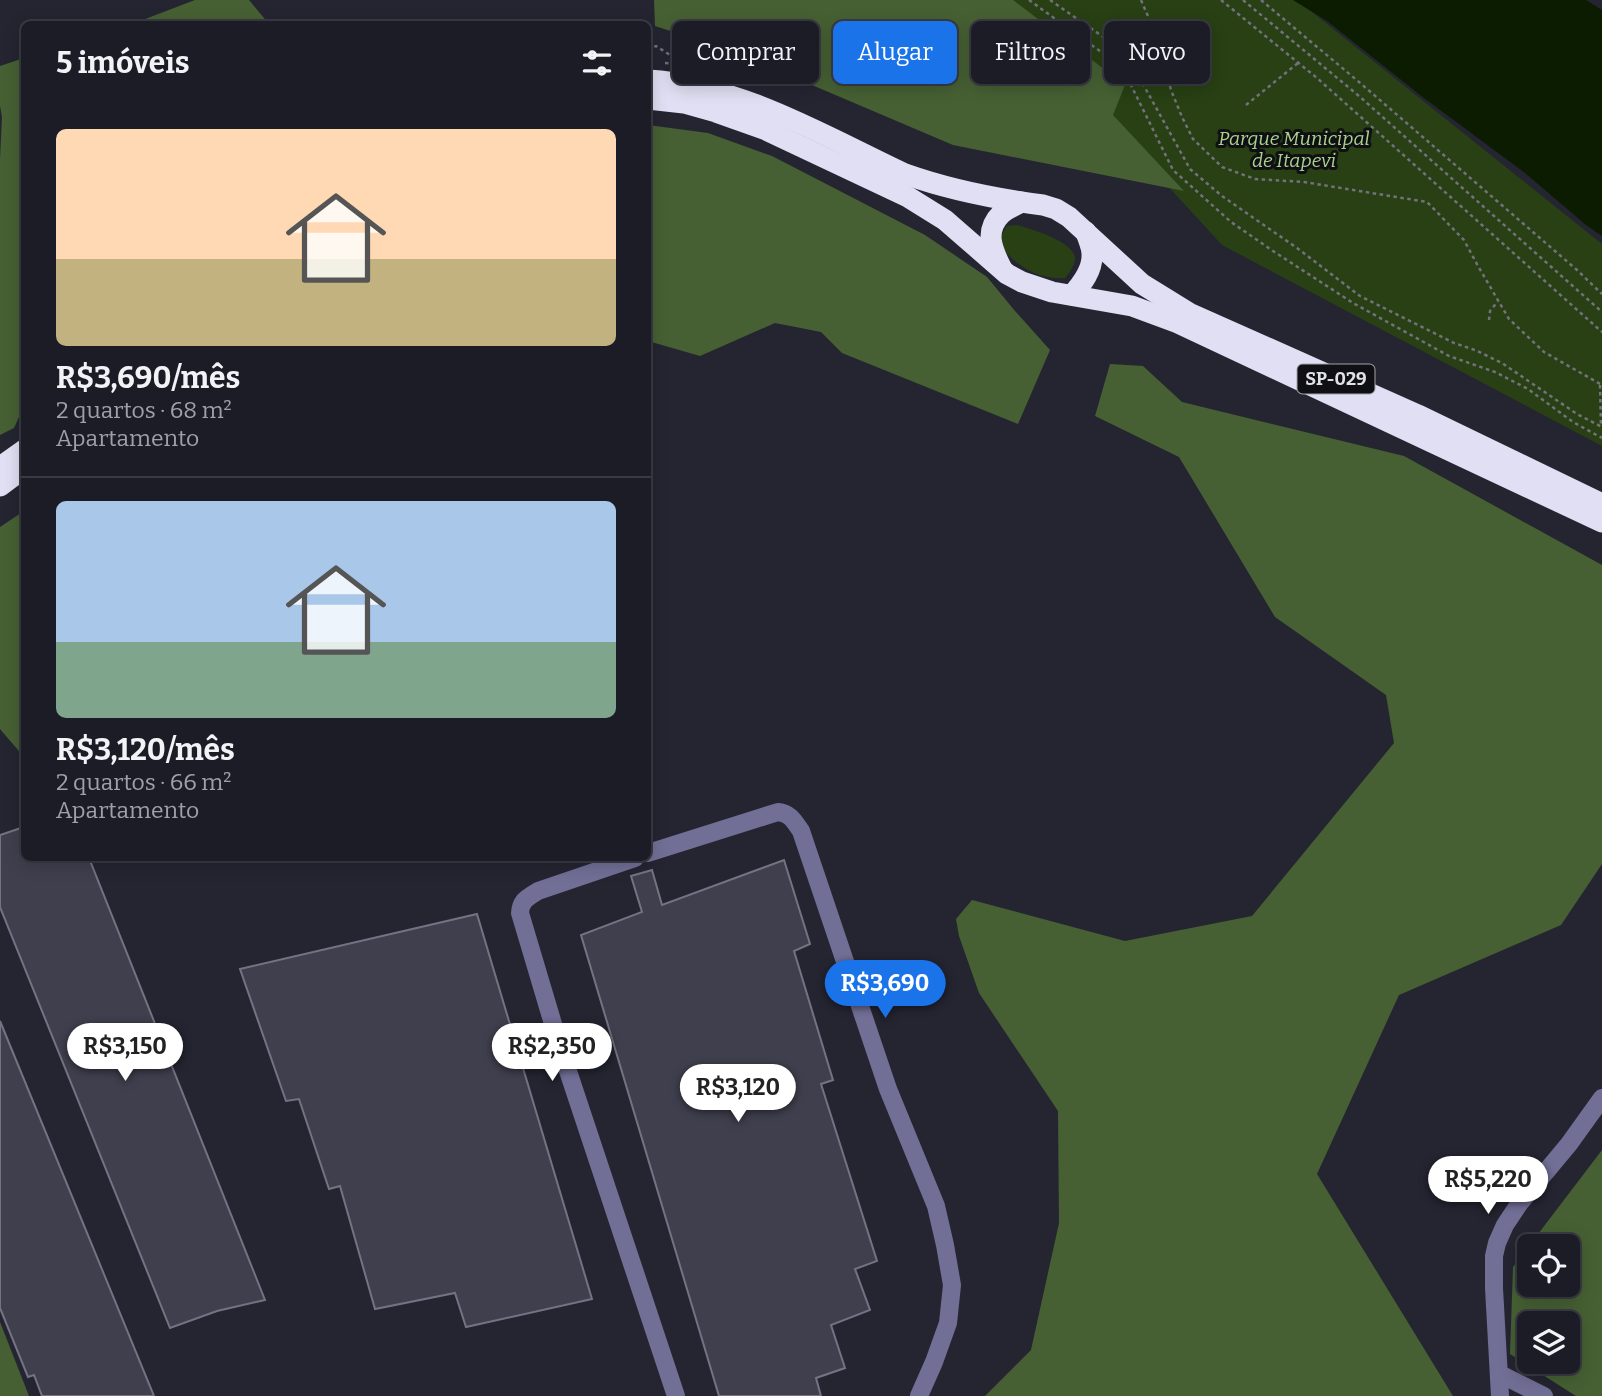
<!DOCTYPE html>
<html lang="pt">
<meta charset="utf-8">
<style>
body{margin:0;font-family:Bitter,serif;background:#292932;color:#f1f3f6;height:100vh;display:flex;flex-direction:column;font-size:26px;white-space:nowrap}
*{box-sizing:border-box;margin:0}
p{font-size:23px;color:#a0a1a7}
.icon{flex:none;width:38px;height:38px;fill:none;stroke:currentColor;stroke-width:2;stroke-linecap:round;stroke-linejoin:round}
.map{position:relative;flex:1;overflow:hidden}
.details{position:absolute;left:21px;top:21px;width:630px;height:840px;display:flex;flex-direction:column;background:#1c1c26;border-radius:10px;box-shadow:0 4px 18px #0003,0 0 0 2px #3a3a43}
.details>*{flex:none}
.hud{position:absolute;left:672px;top:21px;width:665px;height:63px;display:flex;gap:14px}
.tools{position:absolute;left:1517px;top:1234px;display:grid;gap:14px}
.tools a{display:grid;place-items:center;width:63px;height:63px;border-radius:10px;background:#1c1c26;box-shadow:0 4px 18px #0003,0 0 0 2px #3a3a43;font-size:35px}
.price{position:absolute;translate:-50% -60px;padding:0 16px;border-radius:24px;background:#fff;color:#222;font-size:23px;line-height:46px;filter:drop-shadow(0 2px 4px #0008)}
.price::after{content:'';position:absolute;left:50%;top:42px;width:21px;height:16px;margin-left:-10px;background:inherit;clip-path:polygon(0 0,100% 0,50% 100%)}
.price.current{background:#1a73e8;color:#fff}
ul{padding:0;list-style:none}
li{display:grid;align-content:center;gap:14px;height:371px;padding:0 35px}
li+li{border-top:2px solid #3a3a43}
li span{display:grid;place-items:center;height:217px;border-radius:10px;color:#555}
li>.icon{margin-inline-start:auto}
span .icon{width:126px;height:126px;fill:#fffc;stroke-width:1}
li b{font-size:30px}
h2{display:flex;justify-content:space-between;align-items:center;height:84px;padding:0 35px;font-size:30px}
.chip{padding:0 24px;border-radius:10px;background:#1c1c26;box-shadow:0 4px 18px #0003,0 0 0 2px #3a3a43;font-size:24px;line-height:63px}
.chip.current{background:#1a73e8;color:#fff}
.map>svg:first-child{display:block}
</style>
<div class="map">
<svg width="1602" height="1396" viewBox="0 0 1602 1396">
<rect width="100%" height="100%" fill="#252532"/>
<g fill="#284014">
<polygon points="997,0 1297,0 1602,244 1602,446 1222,245"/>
<path d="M1017 225C1031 229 1073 241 1075 258 1075 265 1070 272 1065 278 1039 280 1015 266 1000 245L1002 234 1007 226Z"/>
</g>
<g fill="#466033" fill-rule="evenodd">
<polygon points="195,0 249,0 269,24 132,24"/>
<polygon points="654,0 1013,0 1125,85 1113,115 1184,191 953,145 732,51 655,26"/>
<polygon points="24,58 24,406 14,428 0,435 0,159 2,117 0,106 0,66"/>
<polygon points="648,125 708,133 772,156 925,235 987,277 1015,311 1050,350 1018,424 842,353 821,332 775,323 700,356 648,341"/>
<polygon points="1110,364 1143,366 1182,402 1404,456 1602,565 1602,864 1561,925 1399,995 1317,1174 1453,1396 985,1396 1031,1350 1059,1223 1058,1111 979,993 959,936 956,919 972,900 1125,941 1252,916 1394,743 1386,695 1275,617 1179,457 1095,416"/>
<polygon points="24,511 24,757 0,729 0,527"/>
<path d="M1602 1150V1396H1576L1510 1354 1513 1267ZM1530 1246H1568V1284H1530ZM1530 1323H1568V1362H1530Z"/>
<polygon points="0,1322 29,1396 0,1396"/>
</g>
<polygon fill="#0b1c00" points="1293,0 1586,0 1602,10 1602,236 1586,225 1525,173 1424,98 1327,21"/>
<g fill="#403f4e" stroke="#747383" stroke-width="2">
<polygon points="24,827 24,858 89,858 265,1300 217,1311 170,1328 0,907 0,835"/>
<polygon points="784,860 810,944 794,951 833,1080 821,1084 877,1261 855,1269 870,1310 831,1325 845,1368 816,1378 821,1396 719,1396 581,935 642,912 631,876 652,870 662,905"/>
<polygon points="477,914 592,1299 466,1327 455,1293 375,1309 340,1186 329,1189 299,1099 286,1101 240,969"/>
<polygon points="0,1021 154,1396 42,1396 34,1375 28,1377 0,1308"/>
</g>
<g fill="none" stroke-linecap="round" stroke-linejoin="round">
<g stroke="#72727d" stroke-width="2.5" stroke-dasharray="3.5 3.5" stroke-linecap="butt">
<polyline points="1029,0 1104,54 1125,73 1173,170 1231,222 1273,251 1353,303 1449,356 1495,372 1528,389 1573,422 1602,438"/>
<polyline points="1050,0 1102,36 1133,66 1190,169 1222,196 1297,248 1360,296 1454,343 1475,350 1502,363 1577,414 1602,427"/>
<polyline points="1141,0 1157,37 1171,90 1182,117 1193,139 1222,167 1255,179 1304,182 1427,202 1464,240 1478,266 1509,319 1544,352 1602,385"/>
<polyline points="1221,0 1317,78 1602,332"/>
<polyline points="1243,0 1359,96 1602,312"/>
<polyline points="1261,0 1359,82 1577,270 1602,294"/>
<polyline points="648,50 656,46 686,65"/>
<polyline points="665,63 680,64"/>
<polyline points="1246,105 1298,63"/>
<polyline points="1489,320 1490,311 1498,301"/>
<polyline points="1600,385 1601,427"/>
</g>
<g stroke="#716f96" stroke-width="18">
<path d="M648 853 778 812C790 813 794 821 801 831L888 1089 936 1206 945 1245 952 1285 948 1323 934 1362 919 1396"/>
<path d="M635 858 538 891C527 898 521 900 520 913L559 1044 676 1396"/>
<polyline points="1500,1374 1544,1396"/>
<polyline points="1500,1396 1494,1288 1494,1256 1497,1243 1505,1225 1519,1204 1569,1144 1602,1098"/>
</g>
<g stroke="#e0dff3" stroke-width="21">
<path d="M648 80C740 85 824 136 905 174 950 190 996 199 1043 205L1056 209 1069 217 1142 284 1189 313 1418 415 1602 504"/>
<polyline points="648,99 684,103 716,112 764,129 908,197 945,220 1007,274 1022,282 1052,292 1132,306 1178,323 1602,522"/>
<path d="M1001 267C992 249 984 231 1001 214 1006 209 1015 206 1021 202"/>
<path d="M1072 295C1082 284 1093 270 1092 254 1092 247 1088 239 1086 232"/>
<polyline points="0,467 24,450"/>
<polyline points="0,486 24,468"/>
</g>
</g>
<g text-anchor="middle" stroke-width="6" stroke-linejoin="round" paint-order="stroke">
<rect fill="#0f0f14" stroke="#a2a2aa" stroke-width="2" x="1297.5" y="364.5" width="77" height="29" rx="5"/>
<g font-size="18" font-weight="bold" fill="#e1e1ea">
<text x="1336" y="385">SP-029</text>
</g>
<g font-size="19" font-style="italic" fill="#a9d38c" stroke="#0f0f14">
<text x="1294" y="145">Parque Municipal<tspan x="1294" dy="22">de Itapevi</tspan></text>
</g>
</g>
</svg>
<div class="tools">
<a><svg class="icon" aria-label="locate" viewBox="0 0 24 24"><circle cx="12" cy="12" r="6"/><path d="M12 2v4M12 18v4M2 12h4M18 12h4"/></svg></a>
<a><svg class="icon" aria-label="layers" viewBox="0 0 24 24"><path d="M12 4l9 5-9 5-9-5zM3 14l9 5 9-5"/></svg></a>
</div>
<b class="price current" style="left:885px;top:1020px">R$3,690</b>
<b class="price" style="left:125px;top:1083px">R$3,150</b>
<b class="price" style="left:552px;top:1083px">R$2,350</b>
<b class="price" style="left:738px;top:1124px">R$3,120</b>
<b class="price" style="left:1488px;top:1216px">R$5,220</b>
<div class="hud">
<a class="chip">Comprar</a>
<a class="chip current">Alugar</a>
<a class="chip">Filtros</a>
<a class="chip">Novo</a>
</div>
<section class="details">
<h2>5 imóveis<svg class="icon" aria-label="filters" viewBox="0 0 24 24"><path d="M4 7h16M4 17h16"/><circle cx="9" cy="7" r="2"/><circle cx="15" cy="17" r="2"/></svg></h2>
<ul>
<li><span style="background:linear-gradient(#ffd9b3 60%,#c2b280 0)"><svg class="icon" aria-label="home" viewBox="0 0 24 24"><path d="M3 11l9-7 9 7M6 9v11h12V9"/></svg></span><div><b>R$3,690/mês</b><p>2 quartos · 68 m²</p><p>Apartamento</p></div></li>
<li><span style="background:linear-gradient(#a9c7e8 65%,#7fa58c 0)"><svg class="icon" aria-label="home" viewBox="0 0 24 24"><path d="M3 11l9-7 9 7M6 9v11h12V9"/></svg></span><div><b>R$3,120/mês</b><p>2 quartos · 66 m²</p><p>Apartamento</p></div></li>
</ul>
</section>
</div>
